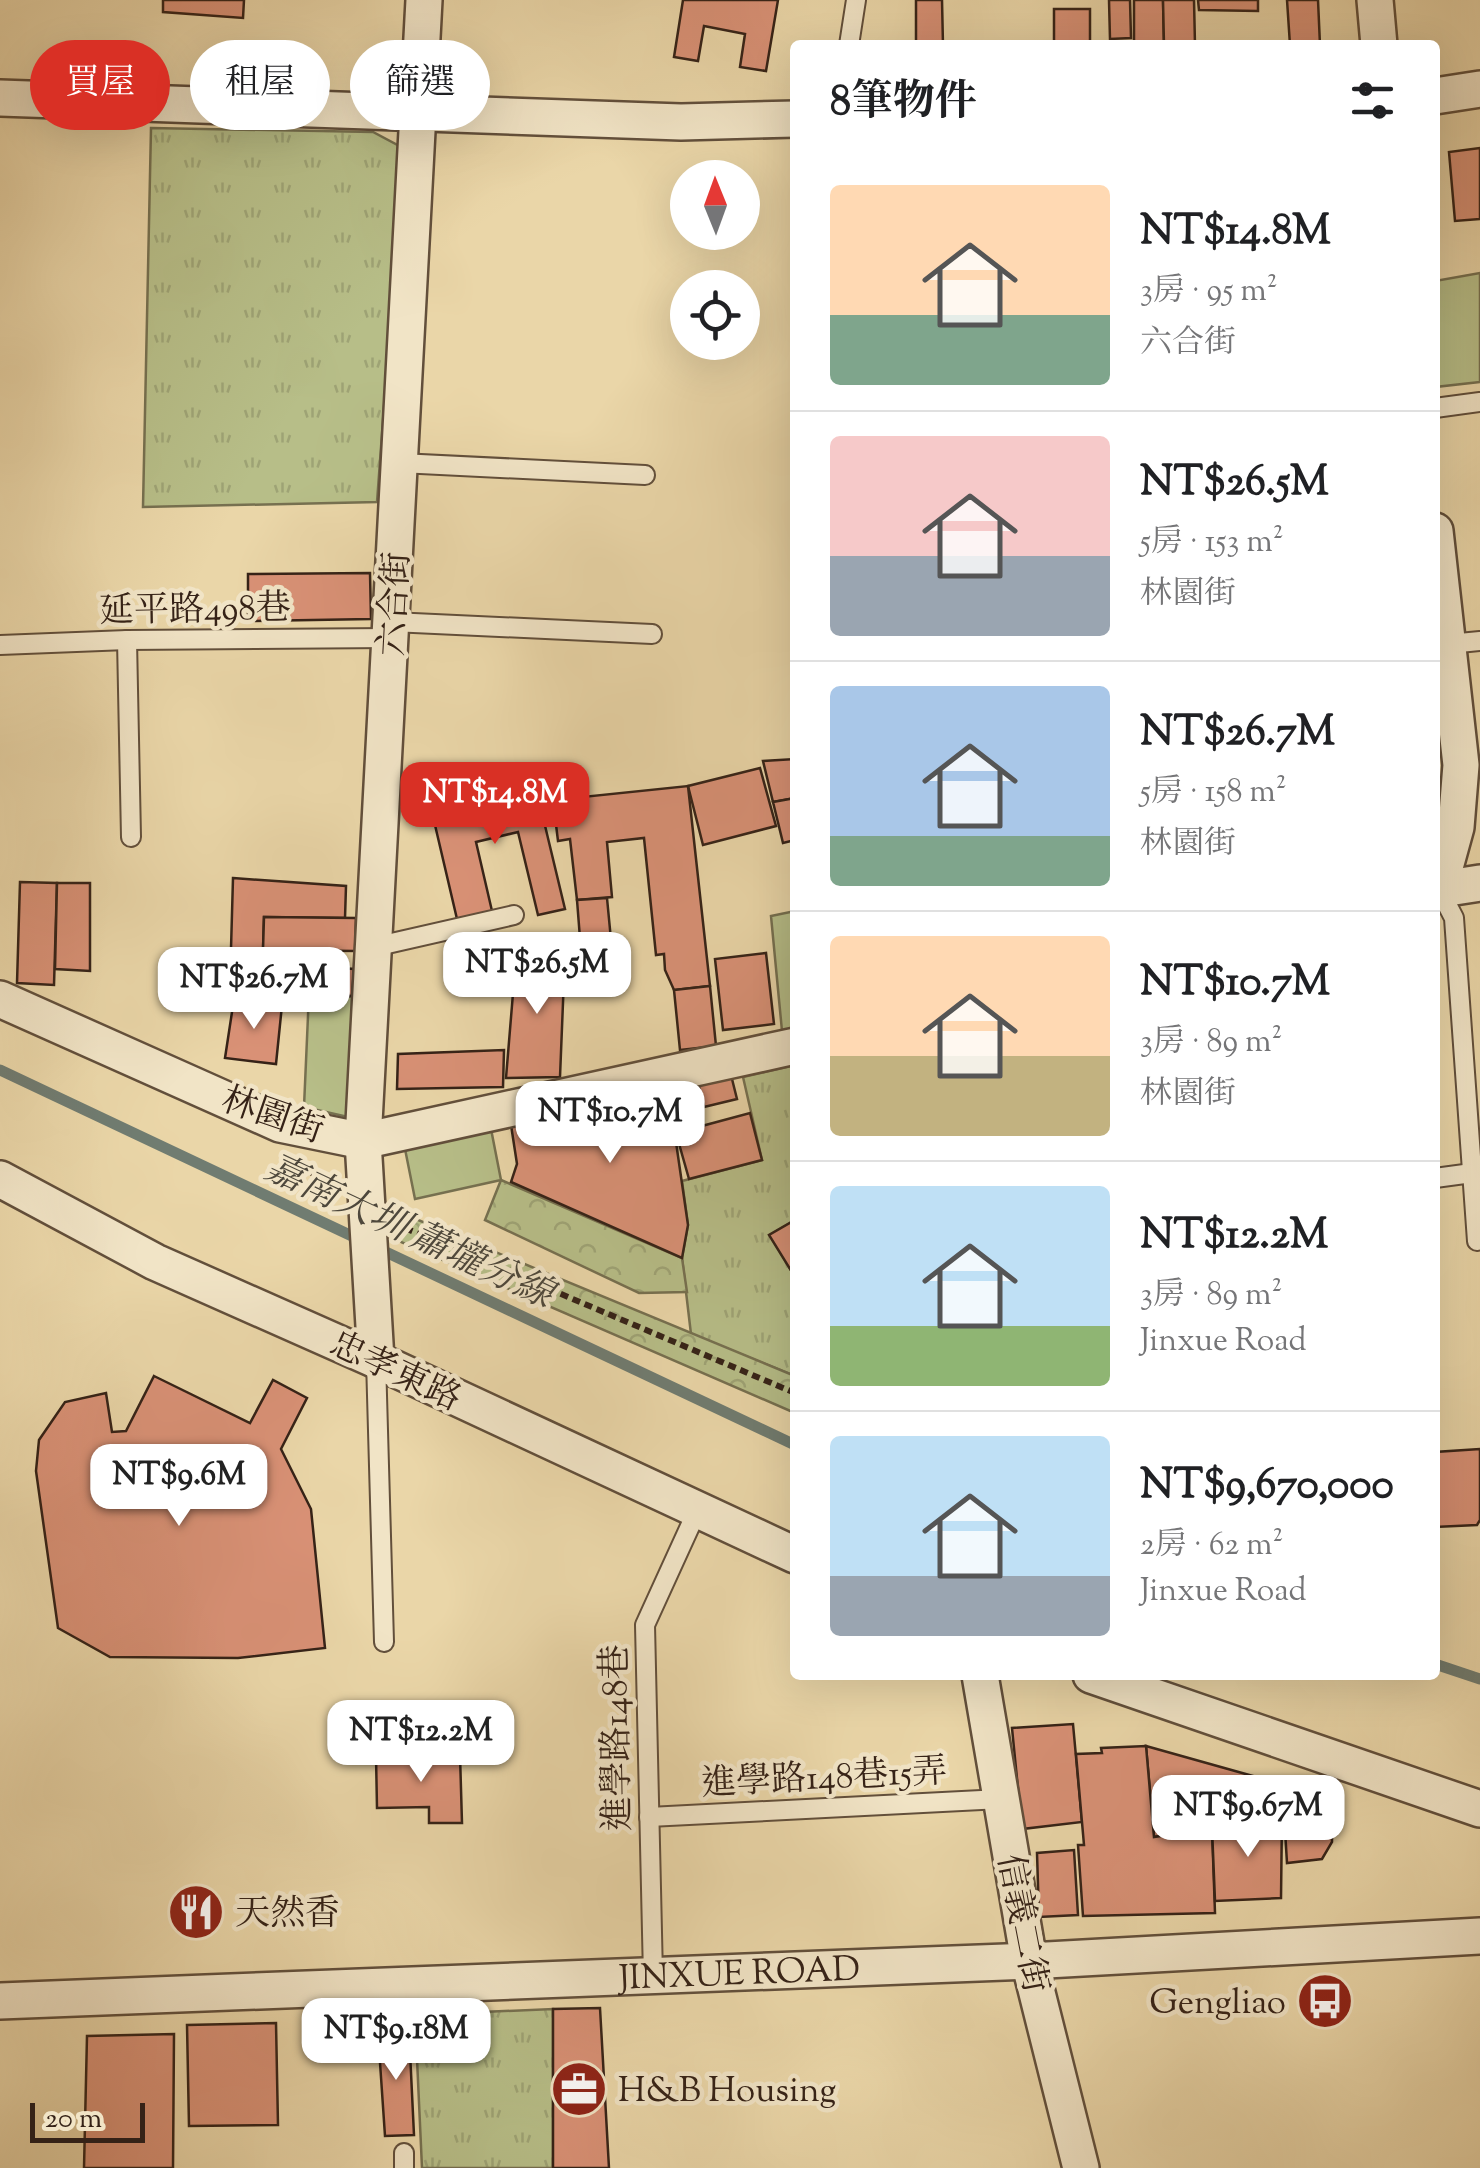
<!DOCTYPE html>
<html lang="zh-TW">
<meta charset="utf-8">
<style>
body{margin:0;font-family:"Sorts Mill Goudy","Noto Serif TC",serif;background:#f2f2f2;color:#202124;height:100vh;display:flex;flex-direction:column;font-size:38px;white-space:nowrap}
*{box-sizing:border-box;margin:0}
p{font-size:32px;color:#757577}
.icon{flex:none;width:55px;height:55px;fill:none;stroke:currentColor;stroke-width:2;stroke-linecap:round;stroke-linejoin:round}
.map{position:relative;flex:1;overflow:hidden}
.panel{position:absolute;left:790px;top:40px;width:650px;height:1640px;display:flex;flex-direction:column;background:#fff;border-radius:10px;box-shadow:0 10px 40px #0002}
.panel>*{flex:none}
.top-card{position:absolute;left:30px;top:40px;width:610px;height:90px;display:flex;gap:20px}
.needle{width:65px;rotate:359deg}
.controls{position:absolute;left:670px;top:160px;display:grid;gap:20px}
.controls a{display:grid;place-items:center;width:90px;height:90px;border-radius:50%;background:#fff;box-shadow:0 10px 40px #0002;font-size:50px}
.scale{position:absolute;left:30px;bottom:25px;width:115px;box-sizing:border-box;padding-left:10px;border:5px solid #352217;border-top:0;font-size:28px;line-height:35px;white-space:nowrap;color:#352217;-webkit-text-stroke:8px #f1e4c6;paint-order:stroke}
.price{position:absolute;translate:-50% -85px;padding:0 22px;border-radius:20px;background:#fff;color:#222;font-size:32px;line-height:65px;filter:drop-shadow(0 2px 5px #0008)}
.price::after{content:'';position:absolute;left:50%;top:60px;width:30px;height:22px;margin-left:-15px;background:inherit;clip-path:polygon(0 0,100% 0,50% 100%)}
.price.selected{background:#d93025;color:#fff}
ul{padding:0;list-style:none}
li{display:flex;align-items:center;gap:30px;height:250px;padding:0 40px}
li+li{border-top:2px solid #e0e0e0}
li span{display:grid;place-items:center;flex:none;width:280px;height:200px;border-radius:10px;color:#555}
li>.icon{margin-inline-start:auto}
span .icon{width:120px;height:120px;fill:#fffc;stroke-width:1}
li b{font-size:42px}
h2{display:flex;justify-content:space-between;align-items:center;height:120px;padding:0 40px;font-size:42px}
.pill{padding:0 35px;border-radius:45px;background:#fff;box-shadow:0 10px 40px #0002;font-size:35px;line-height:90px}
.pill.selected{background:#d93025;color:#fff}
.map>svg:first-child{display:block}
</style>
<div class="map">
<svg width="1480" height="2168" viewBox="0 0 1480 2168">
<defs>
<pattern id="grass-tufts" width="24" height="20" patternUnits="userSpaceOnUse" patternTransform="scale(2.5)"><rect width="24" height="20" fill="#b7be88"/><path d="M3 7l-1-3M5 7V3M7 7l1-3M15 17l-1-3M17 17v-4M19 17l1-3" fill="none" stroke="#9ea375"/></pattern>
<pattern id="park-crowns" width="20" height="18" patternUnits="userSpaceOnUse" patternTransform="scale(2.5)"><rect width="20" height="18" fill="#b7be88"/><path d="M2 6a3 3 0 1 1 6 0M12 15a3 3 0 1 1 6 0" fill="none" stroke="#9ea375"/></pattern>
</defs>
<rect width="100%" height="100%" fill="#ead6a8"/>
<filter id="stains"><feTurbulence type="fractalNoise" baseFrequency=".002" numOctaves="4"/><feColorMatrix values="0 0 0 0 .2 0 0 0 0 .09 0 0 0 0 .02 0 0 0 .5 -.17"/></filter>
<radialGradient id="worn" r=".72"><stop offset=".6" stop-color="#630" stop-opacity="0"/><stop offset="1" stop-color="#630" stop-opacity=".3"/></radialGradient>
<g fill="url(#grass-tufts)" stroke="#767050" stroke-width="2.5">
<polygon points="151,128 373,132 403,148 377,502 143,507"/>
<polygon points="795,1065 795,1220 770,1235 795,1277 795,1376 691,1334 682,1258 688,1225 682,1181 762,1160 743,1077"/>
<polygon points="553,2009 553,2168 422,2168 415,2015"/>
</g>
<g fill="url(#park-crowns)" stroke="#767050" stroke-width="2.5">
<polygon points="501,1180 682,1258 687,1292 639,1293 485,1220"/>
<polygon points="394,1210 795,1376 795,1413 394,1239"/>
</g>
<g fill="#b7be88" stroke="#767050" stroke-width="2.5">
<polygon points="1480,273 1480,382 1435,387 1435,281"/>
<polygon points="795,911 795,1028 782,1031 771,916"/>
<polygon points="309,993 353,997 348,1117 304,1107"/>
<polygon points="491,1129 501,1180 415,1199 405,1149"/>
</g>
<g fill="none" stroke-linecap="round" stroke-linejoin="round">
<g stroke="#707c71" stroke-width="11">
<polyline points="0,1070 795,1445"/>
<polyline points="1435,1664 1480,1679"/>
</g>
</g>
<g fill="#d99176" stroke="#352217" stroke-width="2.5">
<polygon points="163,0 244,0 243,18 163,12"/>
<polygon points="683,0 778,0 766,71 740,67 745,34 704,26 698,61 674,57"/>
<polygon points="916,0 942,0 943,45 916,45"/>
<polygon points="1109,0 1130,0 1131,38 1110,39"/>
<polygon points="1134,0 1163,0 1164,45 1134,45"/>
<polygon points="1163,0 1194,0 1195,45 1164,45"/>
<polygon points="1198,0 1258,0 1258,11 1199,10"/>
<polygon points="1287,0 1318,0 1320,45 1290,45"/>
<rect x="1054" y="9" width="36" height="36"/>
<polygon points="1480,148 1480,219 1455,221 1449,152"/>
<polygon points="370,573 371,619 248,621 248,574"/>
<polygon points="795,759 795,798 773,802 763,761"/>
<polygon points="760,768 776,826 703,845 688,786"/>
<polygon points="535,784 565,909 538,915 518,832 476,842 492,911 457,919 431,808"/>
<polygon points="688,786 710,986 674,990 665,970 664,954 656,955 644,838 607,842 612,897 577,900 570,839 558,841 553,800"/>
<polygon points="795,798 795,840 783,843 773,802"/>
<polygon points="233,878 346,886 345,918 264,917 263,950 231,949"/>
<polygon points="20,882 57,883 54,985 17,983"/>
<polygon points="57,883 90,883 90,971 55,969"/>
<polygon points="607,898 613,961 582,964 577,900"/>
<polygon points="264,917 356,918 355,951 263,950"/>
<polygon points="565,953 560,1077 506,1078 516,957"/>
<polygon points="766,953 774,1024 723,1030 715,959"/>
<polygon points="311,966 354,969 352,996 309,993"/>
<polygon points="710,986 716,1046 680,1050 674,990"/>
<polygon points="234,999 282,1005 276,1064 225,1058"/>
<polygon points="504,1050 503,1087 397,1089 398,1054"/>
<polygon points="731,1075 737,1099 704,1107 698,1083"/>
<polygon points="668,1087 688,1225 682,1258 511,1182 517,1164 511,1125"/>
<polygon points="750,1113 762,1160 689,1179 676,1133"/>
<polygon points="795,1220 795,1277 769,1235"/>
<polygon points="154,1376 250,1423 273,1380 307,1398 281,1449 311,1509 325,1648 238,1658 110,1657 58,1628 36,1471 39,1440 65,1402 106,1393 112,1432 126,1431"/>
<polygon points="1480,1449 1480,1520 1477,1525 1435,1527 1435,1452"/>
<polygon points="1073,1724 1082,1822 1022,1829 1012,1728"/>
<polygon points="1146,1746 1260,1778 1261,1821 1154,1837"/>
<polygon points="1146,1746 1154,1837 1212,1828 1215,1913 1083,1916 1078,1845 1084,1845 1076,1754 1102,1753 1101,1748"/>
<polygon points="460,1755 462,1823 429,1823 429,1807 377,1808 376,1756"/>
<polygon points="1332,1811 1332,1842 1322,1859 1287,1863 1284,1813"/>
<polygon points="1282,1816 1281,1898 1215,1901 1212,1828"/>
<polygon points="1074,1850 1078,1915 1039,1917 1037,1853"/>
<polygon points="600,2008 609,2168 553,2168 553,2009"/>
<polygon points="276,2023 278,2125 189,2126 187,2025"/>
<polygon points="409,2031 414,2135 385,2136 378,2033"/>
<polygon points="174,2034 173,2168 84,2168 87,2036"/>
</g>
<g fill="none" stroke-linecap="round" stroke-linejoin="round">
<g stroke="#624f3b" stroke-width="22">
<g id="service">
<polyline points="849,45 856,0"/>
<polyline points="1435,408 1480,402"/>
<polyline points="400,463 645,475"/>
<polyline points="392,622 652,634"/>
<polyline points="127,640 131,837"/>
<polyline points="1449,644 1480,641"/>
<polyline points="0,645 127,640 391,638"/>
<polyline points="1439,889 1454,918 1477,1241"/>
<polyline points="374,947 514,915"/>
<polyline points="1435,1178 1472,1173"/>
<polyline points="376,1360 384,1642"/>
<polyline points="649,1817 1001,1799"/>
<polyline points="653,1976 645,1625 697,1511"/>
<polyline points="404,2153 404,2168"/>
</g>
</g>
<g stroke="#624f3b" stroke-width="40">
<g id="minor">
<polyline points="1375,0 1379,45"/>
<polyline points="1435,96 1480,89"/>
<polyline points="0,98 681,122 795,119"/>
<polyline points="1435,531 1461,765 1456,827 1439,889"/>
<polyline points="1435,890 1480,883"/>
<polyline points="0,999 280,1124 363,1141 795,1046"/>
<polyline points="0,1179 155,1262 376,1360 795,1555"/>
<polyline points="376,1360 363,1141 424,0"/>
<polyline points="980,1675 1029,1961 1081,2168"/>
<polyline points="1091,1675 1480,1809"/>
<path id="s1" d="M0 2001 1029 1961 1480 1936"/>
</g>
</g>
<g stroke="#352217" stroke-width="6" stroke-dasharray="8 5" stroke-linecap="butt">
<polyline points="306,1169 329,1184"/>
<polyline points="405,1228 795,1393"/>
</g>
<use href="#service" stroke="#f1e4c6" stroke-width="18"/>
<use href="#minor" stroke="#f1e4c6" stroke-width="35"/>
</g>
<defs>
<g id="restaurant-disc" transform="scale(2.875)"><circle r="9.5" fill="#8f2418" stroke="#f1e4c6"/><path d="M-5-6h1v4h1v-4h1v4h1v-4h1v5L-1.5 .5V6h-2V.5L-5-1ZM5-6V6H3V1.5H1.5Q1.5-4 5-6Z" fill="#fff"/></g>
<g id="bus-disc" transform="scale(2.875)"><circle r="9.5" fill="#8f2418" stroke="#f1e4c6"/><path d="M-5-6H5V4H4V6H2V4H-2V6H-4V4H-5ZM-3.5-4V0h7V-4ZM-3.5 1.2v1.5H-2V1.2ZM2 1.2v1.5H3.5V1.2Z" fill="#fff"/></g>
<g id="office-disc" transform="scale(2.875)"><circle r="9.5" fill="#8f2418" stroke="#f1e4c6"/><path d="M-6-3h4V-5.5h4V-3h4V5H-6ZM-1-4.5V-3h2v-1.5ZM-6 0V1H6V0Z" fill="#fff"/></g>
</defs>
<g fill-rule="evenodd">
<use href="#restaurant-disc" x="196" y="1912"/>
<use href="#bus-disc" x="1325" y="2001"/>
<use href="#office-disc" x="579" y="2089"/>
</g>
<g text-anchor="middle" stroke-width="9" stroke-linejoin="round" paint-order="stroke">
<g font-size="35" fill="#352217" stroke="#f1e4c6">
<text transform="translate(393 604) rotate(-87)" y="12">六合街</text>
<text transform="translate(195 608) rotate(-1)" y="12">延平路498巷</text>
<text transform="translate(273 1114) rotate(19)" y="12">林園街</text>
<text transform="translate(396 1370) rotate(25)" y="12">忠孝東路</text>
<text transform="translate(615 1738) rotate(-91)" y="12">進學路148巷</text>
<text transform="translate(824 1776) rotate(-3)" y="12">進學路148巷15弄</text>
<text transform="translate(1024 1923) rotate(79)" y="12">信義二街</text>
<text dy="12" stroke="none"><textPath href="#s1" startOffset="740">JINXUE ROAD</textPath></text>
</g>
<g font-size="35" fill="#352217" stroke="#f1e4c6" text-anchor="start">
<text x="235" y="1924">天然香</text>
<text x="1286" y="2013" text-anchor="end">Gengliao</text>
<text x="618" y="2101">H&amp;B Housing</text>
</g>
<g font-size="38" font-style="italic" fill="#4e483c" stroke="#f1e4c6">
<text transform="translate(410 1230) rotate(25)" y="13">嘉南大圳 蕭壠分線</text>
</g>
</g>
<rect width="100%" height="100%" filter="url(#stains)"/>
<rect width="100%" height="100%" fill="url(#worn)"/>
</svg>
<div class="controls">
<a><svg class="needle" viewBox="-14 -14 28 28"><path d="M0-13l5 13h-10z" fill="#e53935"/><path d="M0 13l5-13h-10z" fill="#757577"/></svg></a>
<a><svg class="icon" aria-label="locate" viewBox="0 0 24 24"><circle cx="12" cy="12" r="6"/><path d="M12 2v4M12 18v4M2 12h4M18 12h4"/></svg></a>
</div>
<div class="scale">20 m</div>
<b class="price selected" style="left:495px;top:847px">NT$14.8M</b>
<b class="price" style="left:537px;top:1017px">NT$26.5M</b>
<b class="price" style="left:254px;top:1032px">NT$26.7M</b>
<b class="price" style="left:610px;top:1166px">NT$10.7M</b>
<b class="price" style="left:179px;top:1529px">NT$9.6M</b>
<b class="price" style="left:421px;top:1785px">NT$12.2M</b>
<b class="price" style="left:1248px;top:1860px">NT$9.67M</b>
<b class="price" style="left:396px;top:2083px">NT$9.18M</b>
<div class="top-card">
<a class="pill selected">買屋</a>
<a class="pill">租屋</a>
<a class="pill">篩選</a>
</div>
<section class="panel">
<h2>8筆物件<svg class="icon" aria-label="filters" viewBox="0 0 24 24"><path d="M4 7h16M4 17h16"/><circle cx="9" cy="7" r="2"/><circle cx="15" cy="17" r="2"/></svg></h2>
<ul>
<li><span style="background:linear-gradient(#ffd9b3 65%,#7fa58c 0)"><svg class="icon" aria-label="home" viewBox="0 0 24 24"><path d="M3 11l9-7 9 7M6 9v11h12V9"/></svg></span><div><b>NT$14.8M</b><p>3房 · 95 m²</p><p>六合街</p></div></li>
<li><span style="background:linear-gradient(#f6c9c9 60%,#9aa5b1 0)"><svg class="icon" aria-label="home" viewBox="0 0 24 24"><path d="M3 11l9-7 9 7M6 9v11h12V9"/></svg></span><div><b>NT$26.5M</b><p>5房 · 153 m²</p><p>林園街</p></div></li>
<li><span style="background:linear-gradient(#a9c7e8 75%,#7fa58c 0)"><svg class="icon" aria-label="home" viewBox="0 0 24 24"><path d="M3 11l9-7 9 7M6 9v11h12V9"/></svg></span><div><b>NT$26.7M</b><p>5房 · 158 m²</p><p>林園街</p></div></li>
<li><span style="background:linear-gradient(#ffd9b3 60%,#c2b280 0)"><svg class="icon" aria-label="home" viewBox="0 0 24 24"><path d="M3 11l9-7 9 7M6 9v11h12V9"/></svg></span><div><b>NT$10.7M</b><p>3房 · 89 m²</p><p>林園街</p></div></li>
<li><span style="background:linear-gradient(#bfe0f5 70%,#8fb573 0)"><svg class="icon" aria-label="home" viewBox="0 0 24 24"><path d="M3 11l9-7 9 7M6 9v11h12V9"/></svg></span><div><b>NT$12.2M</b><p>3房 · 89 m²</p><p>Jinxue Road</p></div></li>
<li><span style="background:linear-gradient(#bfe0f5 70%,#9aa5b1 0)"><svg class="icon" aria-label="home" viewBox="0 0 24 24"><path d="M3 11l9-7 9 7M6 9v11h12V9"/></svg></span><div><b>NT$9,670,000</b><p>2房 · 62 m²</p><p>Jinxue Road</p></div></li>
</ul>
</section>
</div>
